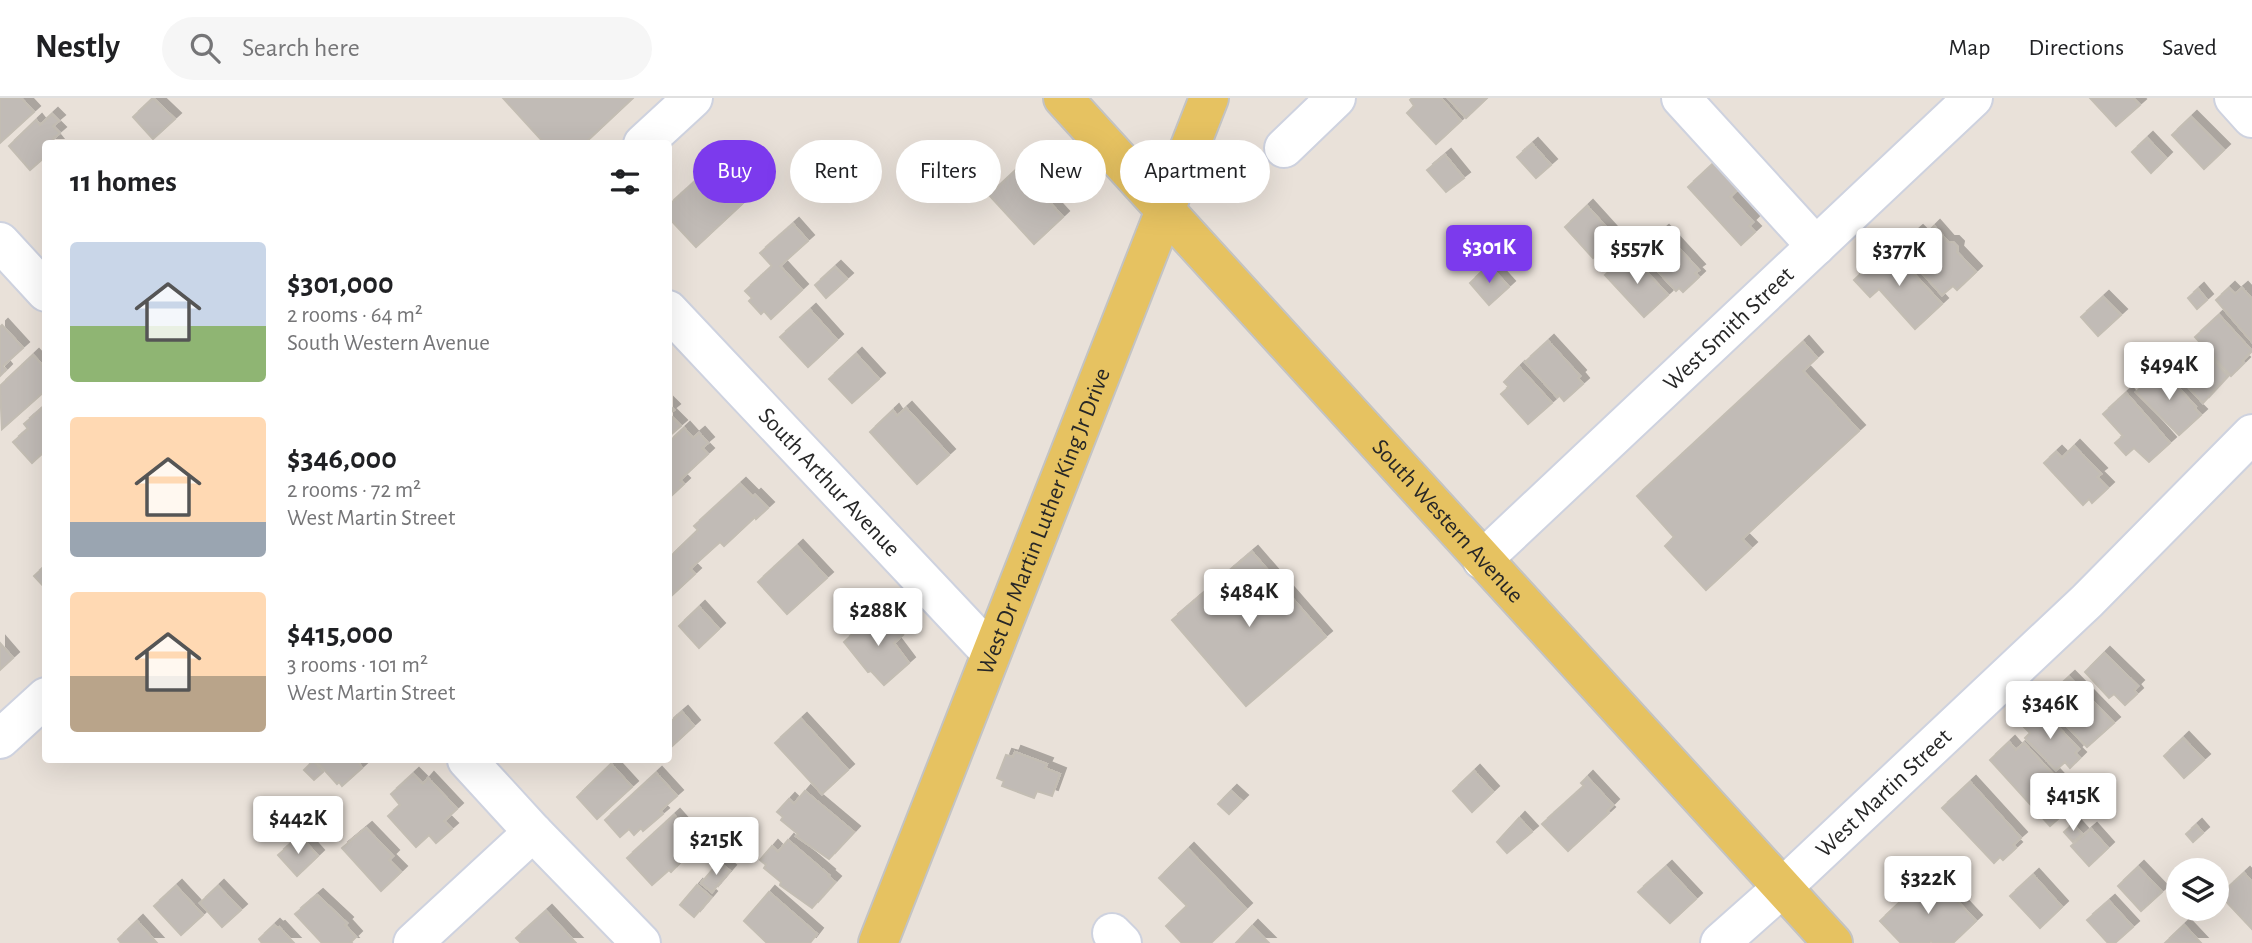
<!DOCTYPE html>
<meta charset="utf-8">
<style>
body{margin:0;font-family:"Alegreya Sans",sans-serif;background:#f6f6f6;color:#202124;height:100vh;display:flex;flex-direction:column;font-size:26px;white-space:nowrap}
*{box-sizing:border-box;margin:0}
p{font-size:23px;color:#757577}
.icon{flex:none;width:38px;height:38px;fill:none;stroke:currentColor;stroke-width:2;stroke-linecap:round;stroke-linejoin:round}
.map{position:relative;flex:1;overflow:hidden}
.sheet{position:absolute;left:42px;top:42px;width:630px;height:623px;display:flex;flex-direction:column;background:#fff;border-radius:7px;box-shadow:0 7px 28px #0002}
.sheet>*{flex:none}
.top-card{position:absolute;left:693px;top:42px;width:665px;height:63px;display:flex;gap:14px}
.controls{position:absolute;left:2166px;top:760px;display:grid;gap:14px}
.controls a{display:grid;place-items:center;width:63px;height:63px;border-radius:50%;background:#fff;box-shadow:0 7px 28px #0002;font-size:35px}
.price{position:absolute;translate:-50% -60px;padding:0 16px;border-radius:7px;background:#fff;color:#222;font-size:23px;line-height:46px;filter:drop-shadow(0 2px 4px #0008)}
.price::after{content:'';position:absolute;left:50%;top:42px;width:21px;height:16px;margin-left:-10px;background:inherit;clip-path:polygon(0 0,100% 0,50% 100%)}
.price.current{background:#7c3aed;color:#fff}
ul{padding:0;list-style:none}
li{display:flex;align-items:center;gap:21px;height:175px;padding:0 28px}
li span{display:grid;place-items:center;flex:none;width:196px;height:140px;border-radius:7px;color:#555}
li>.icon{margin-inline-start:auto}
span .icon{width:84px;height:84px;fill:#fffc;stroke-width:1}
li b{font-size:30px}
h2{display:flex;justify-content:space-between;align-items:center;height:84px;padding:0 28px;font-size:30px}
.chip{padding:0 24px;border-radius:32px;background:#fff;box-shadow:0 7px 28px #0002;font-size:24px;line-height:63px}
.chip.current{background:#7c3aed;color:#fff}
header{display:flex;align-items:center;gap:42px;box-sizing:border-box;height:98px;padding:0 35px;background:#fff;border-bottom:2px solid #e0e0e0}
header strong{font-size:33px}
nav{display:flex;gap:38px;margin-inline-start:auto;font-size:24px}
.search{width:490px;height:63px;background:#f6f6f6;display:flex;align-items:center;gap:18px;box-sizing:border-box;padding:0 24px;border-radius:38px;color:#757577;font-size:26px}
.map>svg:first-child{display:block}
</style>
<header>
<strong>Nestly</strong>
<div class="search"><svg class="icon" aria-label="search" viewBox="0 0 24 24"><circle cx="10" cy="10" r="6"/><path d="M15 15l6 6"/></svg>Search here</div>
<nav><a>Map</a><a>Directions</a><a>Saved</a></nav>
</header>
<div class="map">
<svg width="2252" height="845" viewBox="0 0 2252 845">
<defs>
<filter id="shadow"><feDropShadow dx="6" dy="-6" stdDeviation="0" flood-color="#0004"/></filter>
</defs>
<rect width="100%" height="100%" fill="#e9e1d9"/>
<g fill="#c1bbb6" stroke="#c3bdb3" stroke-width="2" filter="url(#shadow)">
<polygon points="0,0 21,0 34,14 0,45"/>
<polygon points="153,0 175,21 153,41 133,19"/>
<polygon points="503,0 633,0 584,46 545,46"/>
<polygon points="1412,0 1441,0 1461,23 1436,46 1407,15 1414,8 1410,2"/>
<polygon points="1448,0 1487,0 1466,20"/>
<polygon points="2090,0 2133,0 2140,7 2116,28"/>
<polygon points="52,16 59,23 53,28 60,35 53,41 57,46 46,46 46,58 30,72 9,48 36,22 40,27"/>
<polygon points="2191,19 2224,52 2204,71 2172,37"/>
<polygon points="2147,40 2166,60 2151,75 2132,54"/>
<polygon points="1532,46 1551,67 1536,80 1517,59"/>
<polygon points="1445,57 1464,80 1446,94 1427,72"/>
<polygon points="722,59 755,94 696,149 668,119 668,108"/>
<polygon points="1714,65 1738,91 1730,99 1753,124 1749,128 1755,134 1741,147 1688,89"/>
<polygon points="1018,70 1063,119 1034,146 989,97"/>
<polygon points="1587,108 1616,140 1593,160 1565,129"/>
<polygon points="793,126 808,143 780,168 802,192 771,221 764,213 761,216 749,203 752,200 745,193 772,168 760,155"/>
<polygon points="1934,128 1948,144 1953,144 1958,149 1957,154 1976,174 1957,192 1953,188 1942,197 1905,156 1915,146 1909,140 1917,133 1923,139"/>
<polygon points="1663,133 1699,172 1695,175 1699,179 1683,194 1679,190 1676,193 1645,159 1655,149 1650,144"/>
<polygon points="1889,149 1942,206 1915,231 1879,191 1870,199 1854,182"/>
<polygon points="1627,157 1638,170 1641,168 1668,197 1644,219 1605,177"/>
<polygon points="1489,167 1509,189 1489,207 1470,185"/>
<polygon points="835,169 847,181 826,200 815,187"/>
<polygon points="2229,190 2235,196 2242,190 2252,201 2252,244 2216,202"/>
<polygon points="2198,191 2207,202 2197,211 2188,200"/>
<polygon points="2103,199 2121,217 2098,238 2081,219"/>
<polygon points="810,212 837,242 808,269 780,239"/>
<polygon points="2219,217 2252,253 2242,263 2244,265 2231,278 2195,239"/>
<polygon points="2,227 23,250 3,268 6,272 0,278 0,229"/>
<polygon points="1548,243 1580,278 1578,280 1583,286 1564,303 1559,297 1557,299 1525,264"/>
<polygon points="1803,244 1817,260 1803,273 1859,333 1742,441 1751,450 1706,492 1665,448 1674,439 1637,398"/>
<polygon points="2198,246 2228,278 2203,305 2178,278 2186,271 2180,264"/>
<polygon points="856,256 879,281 852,305 829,281"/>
<polygon points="33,257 46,271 46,292 2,331 0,288"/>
<polygon points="1519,269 1552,305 1528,326 1501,296 1509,289 1504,284"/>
<polygon points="2161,271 2196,309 2195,311 2201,317 2179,337 2136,294"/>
<polygon points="2126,295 2170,345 2149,364 2134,350 2126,357 2115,345 2123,338 2103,316"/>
<polygon points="668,306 674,312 669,316 681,328 668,339"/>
<polygon points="46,307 46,352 32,365 13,344 28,331 24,326"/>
<polygon points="906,310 949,357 917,386 870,334 893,312 897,318"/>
<polygon points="684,330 693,340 699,335 708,345 702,350 708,356 680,382 684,386 668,401 668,345"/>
<polygon points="2074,348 2101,376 2097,379 2108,390 2092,405 2089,401 2083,407 2044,365 2056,354 2062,360"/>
<polygon points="740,386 753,399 755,397 768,410 756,421 755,419 724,448 720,444 690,471 695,476 668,501 668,461 698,432 694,428"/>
<polygon points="797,448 827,480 787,516 758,484"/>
<polygon points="1252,454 1326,539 1246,608 1172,522"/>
<polygon points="46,467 46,491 34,478"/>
<polygon points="699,509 719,531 699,550 679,528"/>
<polygon points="879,512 903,537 894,545 909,565 884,587 871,573 868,574 844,544"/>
<polygon points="0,545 13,560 0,572"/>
<polygon points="2104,555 2138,588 2134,592 2137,596 2125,607 2114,596 2109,600 2085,574"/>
<polygon points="2069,579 2114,625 2087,649 2049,609 2052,606 2046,600"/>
<polygon points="2040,610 2079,651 2075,655 2080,660 2070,670 2065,664 2056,672 2025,640 2030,635 2022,627"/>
<polygon points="682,614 694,628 671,649 668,646 668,626"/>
<polygon points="801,621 848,672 822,696 775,645"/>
<polygon points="2183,640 2204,662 2184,680 2164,658"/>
<polygon points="2009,644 2016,652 2024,645 2063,687 2053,696 2068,712 2050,728 1990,662"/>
<polygon points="1015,654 1047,666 1045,670 1060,676 1052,698 1037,693 1034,700 1002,688 1004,683 997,680 1006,657 1013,659"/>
<polygon points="322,662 357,662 362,670 342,688 339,684 337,686 318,665"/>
<polygon points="313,663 323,674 314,682 304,672"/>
<polygon points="611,666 632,689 597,721 577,699"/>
<polygon points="1474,673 1493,694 1472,714 1453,693"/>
<polygon points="656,675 677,698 660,713 663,716 643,733 641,730 634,737 629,731 620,739 605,722"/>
<polygon points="413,676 423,686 428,680 457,711 444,723 452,731 436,745 429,737 416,749 388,718 400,707 391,696"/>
<polygon points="1587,679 1613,707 1607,713 1609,715 1568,753 1542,726 1584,688 1581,685"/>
<polygon points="1970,684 2021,740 2013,747 2016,750 2003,762 2000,759 1994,765 1942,710"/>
<polygon points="805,693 854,734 829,761 796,738 798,736 781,722 783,719 777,714 789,701 794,706"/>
<polygon points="1231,693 1242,703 1229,716 1218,706"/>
<polygon points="674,717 699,745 671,774 669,772 652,787 627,760"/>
<polygon points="1519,720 1532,734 1507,755 1497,744"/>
<polygon points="2073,726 2082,736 2073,744 2064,734"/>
<polygon points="2196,727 2203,735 2193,744 2186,736"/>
<polygon points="366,730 393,758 389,762 401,774 381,793 342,750"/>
<polygon points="2091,731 2108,750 2089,768 2071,748"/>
<polygon points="300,738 318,758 297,778 278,757"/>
<polygon points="788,742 829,777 828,778 835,784 812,810 780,787 781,784 764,770 766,767 760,762 772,748 778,754"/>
<polygon points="1188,751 1246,811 1211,845 1182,845 1166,828 1187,808 1159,780"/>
<polygon points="719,764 730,773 712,794 701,785"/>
<polygon points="1666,769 1696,801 1670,825 1638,794"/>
<polygon points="2138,769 2162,794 2141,813 2118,788"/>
<polygon points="1931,775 1976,823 1953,845 1933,845 1931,843 1929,845 1901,845 1880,823"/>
<polygon points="2244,775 2252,784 2252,831 2220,797"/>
<polygon points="2033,777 2062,809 2040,830 2010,798"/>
<polygon points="697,787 711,799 694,819 680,807"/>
<polygon points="176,788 203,817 181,837 154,808"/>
<polygon points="218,788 241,812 222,829 200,805"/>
<polygon points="769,794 817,836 810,845 767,845 744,823"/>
<polygon points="317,797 347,825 345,827 356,839 351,844 352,845 322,845 295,816"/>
<polygon points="2109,803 2133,829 2115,845 2108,845 2087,822"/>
<polygon points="546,813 576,845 521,845 516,840"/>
<polygon points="137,823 157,845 121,845 118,841"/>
<polygon points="274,827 277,830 279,829 294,845 262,845 259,841"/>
<polygon points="2184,827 2201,845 2165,845"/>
<polygon points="1252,828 1269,845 1236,845"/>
</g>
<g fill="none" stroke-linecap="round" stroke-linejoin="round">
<g stroke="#ced2df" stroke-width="42">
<g id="minor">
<polyline points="1681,0 1816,148"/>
<polyline points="2234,0 2252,20"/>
<polyline points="643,46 693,0"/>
<polyline points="1284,50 1336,0"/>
<polyline points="0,144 46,194"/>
<path id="s1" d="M668 212 991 555"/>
<path id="s2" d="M1482 462 1973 0"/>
<polyline points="0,641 46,599"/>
<polyline points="467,662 533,734 641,845"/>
<polyline points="1112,835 1122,845"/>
<polyline points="413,845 533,734"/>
<path id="s3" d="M1720 845 1782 790 2087 503 2252 336"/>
</g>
</g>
<g stroke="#c3c3c3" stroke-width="42">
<g id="major">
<path id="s4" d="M1063 0 1833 845"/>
<path id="s5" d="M878 845 1209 0"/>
</g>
</g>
<use href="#minor" stroke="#fff" stroke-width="38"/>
<use href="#major" stroke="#e6c261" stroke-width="38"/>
</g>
<g text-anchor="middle" stroke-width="6" stroke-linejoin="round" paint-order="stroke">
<g font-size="24" fill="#272727" stroke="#fff">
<text dy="8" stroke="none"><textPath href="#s2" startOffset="338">West Smith Street</textPath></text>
<text dy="8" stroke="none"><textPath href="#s1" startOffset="236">South Arthur Avenue</textPath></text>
<text dy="8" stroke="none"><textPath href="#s5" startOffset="453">West Dr Martin Luther King Jr Drive</textPath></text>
<text dy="8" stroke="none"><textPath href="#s4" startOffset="572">South Western Avenue</textPath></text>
<text dy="8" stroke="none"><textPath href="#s3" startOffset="222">West Martin Street</textPath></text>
</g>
</g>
</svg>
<div class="controls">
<a><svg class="icon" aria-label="layers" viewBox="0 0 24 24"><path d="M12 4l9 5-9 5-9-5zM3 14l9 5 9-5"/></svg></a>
</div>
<b class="price current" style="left:1489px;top:187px">$301K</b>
<b class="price" style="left:1637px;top:188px">$557K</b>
<b class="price" style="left:1899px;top:190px">$377K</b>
<b class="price" style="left:2169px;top:304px">$494K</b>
<b class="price" style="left:1249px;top:531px">$484K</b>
<b class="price" style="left:878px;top:550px">$288K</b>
<b class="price" style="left:2050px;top:643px">$346K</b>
<b class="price" style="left:2073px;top:735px">$415K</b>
<b class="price" style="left:298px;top:758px">$442K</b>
<b class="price" style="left:716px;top:779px">$215K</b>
<b class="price" style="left:1928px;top:818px">$322K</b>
<div class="top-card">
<a class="chip current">Buy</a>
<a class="chip">Rent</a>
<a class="chip">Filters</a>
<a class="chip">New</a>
<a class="chip">Apartment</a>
</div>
<section class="sheet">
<h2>11 homes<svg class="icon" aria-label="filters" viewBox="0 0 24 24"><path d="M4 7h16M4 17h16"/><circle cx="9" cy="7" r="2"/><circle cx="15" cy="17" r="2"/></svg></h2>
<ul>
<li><span style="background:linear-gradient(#c9d6e8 60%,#8fb573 0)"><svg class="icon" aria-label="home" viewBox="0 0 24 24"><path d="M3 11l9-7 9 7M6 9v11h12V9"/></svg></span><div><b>$301,000</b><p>2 rooms · 64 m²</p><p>South Western Avenue</p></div></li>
<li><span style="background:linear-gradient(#ffd9b3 75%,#9aa5b1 0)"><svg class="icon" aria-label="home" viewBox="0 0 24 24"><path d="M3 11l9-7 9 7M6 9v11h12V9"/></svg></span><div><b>$346,000</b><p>2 rooms · 72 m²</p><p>West Martin Street</p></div></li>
<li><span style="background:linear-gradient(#ffd9b3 60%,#b9a48a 0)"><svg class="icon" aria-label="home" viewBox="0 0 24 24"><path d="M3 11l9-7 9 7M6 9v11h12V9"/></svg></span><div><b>$415,000</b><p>3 rooms · 101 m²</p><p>West Martin Street</p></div></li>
</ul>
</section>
</div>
